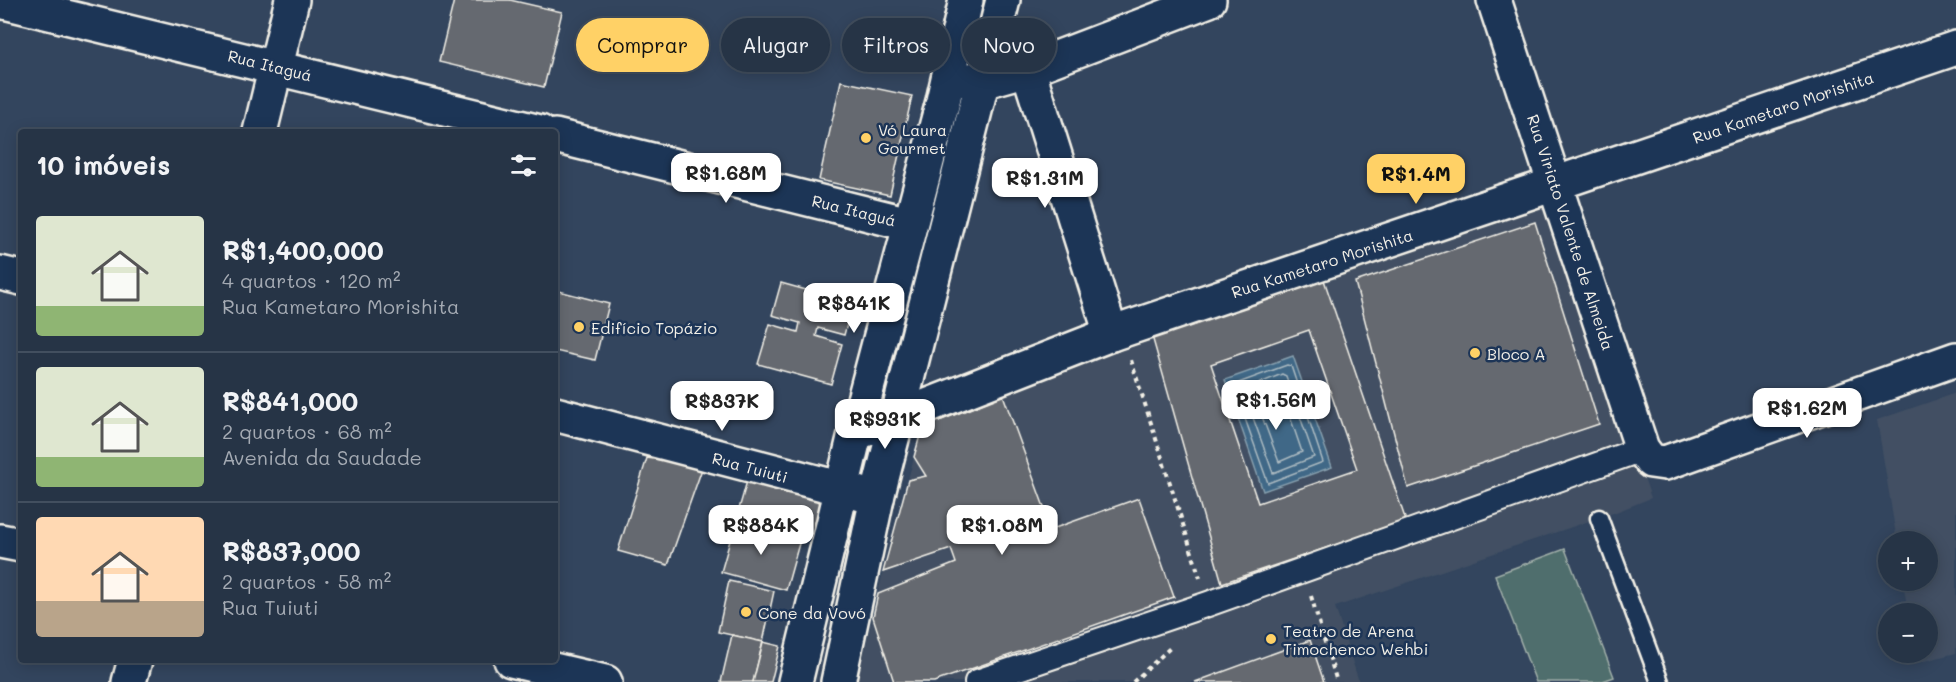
<!DOCTYPE html>
<html lang="pt">
<meta charset="utf-8">
<style>
body{margin:0;font-family:Mali,sans-serif;background:#323f51;color:#f1f3f6;height:100vh;display:flex;flex-direction:column;font-size:22px;white-space:nowrap}
*{box-sizing:border-box;margin:0}
p{font-size:20px;color:#a4aab3}
.icon{flex:none;width:33px;height:33px;fill:none;stroke:currentColor;stroke-width:2;stroke-linecap:round;stroke-linejoin:round}
.map{position:relative;flex:1;overflow:hidden}
.drawer{position:absolute;left:18px;top:129px;width:540px;height:534px;display:flex;flex-direction:column;background:#263446;border-radius:6px;box-shadow:0 3px 15px #0003,0 0 0 2px #424f5f}
.drawer>*{flex:none}
.top-card{position:absolute;left:576px;top:18px;width:570px;height:54px;display:flex;gap:12px}
.controls{position:absolute;left:1878px;top:531px;display:grid;gap:12px}
.controls a{display:grid;place-items:center;width:60px;height:60px;border-radius:50%;background:#263446;box-shadow:0 3px 15px #0003,0 0 0 2px #424f5f;font-size:30px}
.price{position:absolute;translate:-50% -51px;padding:0 14px;border-radius:12px;background:#fff;color:#222;font-size:20px;line-height:39px;filter:drop-shadow(0 2px 3px #0008)}
.price::after{content:'';position:absolute;left:50%;top:36px;width:18px;height:14px;margin-left:-9px;background:inherit;clip-path:polygon(0 0,100% 0,50% 100%)}
.price.selected{background:#ffd166;color:#111}
ul{padding:0;list-style:none}
li{display:flex;align-items:center;gap:18px;height:150px;padding:0 18px}
li+li{border-top:2px solid #424f5f}
li span{display:grid;place-items:center;flex:none;width:168px;height:120px;border-radius:6px;color:#555}
li>.icon{margin-inline-start:auto}
span .icon{width:72px;height:72px;fill:#fffc;stroke-width:1}
li b{font-size:26px}
h2{display:flex;justify-content:space-between;align-items:center;height:72px;padding:0 18px;font-size:26px}
.chip{padding:0 21px;border-radius:27px;background:#263446;box-shadow:0 3px 15px #0003,0 0 0 2px #424f5f;font-size:21px;line-height:54px}
.chip.selected{background:#ffd166;color:#111}
.map>svg:first-child{display:block}
</style>
<div class="map">
<svg width="1956" height="682" viewBox="0 0 1956 682">
<rect width="100%" height="100%" fill="#33455e"/>
<filter id="ink" filterUnits="userSpaceOnUse"><feTurbulence type="fractalNoise" baseFrequency=".0167" numOctaves="2"/><feDisplacementMap in="SourceGraphic" scale="12" xChannelSelector="R" yChannelSelector="G"/><feConvolveMatrix kernelMatrix="1 2 1 2 8 2 1 2 1" color-interpolation-filters="sRGB"/></filter>
<g filter="url(#ink)">
<!-- built -->
<g fill="#425063">
<path d="M1548 197 1651 498 1616 512 1335 607 1359 682H857L883 572 922 428 1152 336Z"/>
<path d="M1956 393V653L1916 663 1915 653 1928 652V614L1908 613 1903 581 1928 580V542L1897 541 1877 420Z"/>
</g>
<!-- green -->
<path fill="#506e6d" stroke="#a2b0aa" stroke-width="1.5" d="M1565 549 1614 677 1600 682H1536L1495 575Z"/>
<!-- water -->
<path fill="#3f6887" stroke="#879fae" stroke-width="1.5" d="M1293 356 1332 467 1263 491 1225 380Z"/>
<g fill="none" stroke-linecap="round" stroke-linejoin="round">
<!-- shore -->
<g stroke="#acbac1" stroke-width="1.5">
<path d="M1287 365 1291 366 1323 462 1268 483 1233 385Z"/>
<path d="M1282 374 1286 376 1314 457 1273 473 1243 390Z"/>
<path d="M1277 385 1280 387 1302 452 1279 462 1254 395Z"/>
</g>
</g>
<!-- building -->
<g fill="#656970" stroke="#f4f1e8" stroke-width="1.5" fill-rule="evenodd">
<path d="M454 0H510L562 12 544 87 439 62Z"/>
<path d="M841 81 912 96 890 195 819 180Z"/>
<path d="M1535 222 1599 424 1408 488 1355 282Z"/>
<path d="M1323 277 1406 521 1222 583 1152 336ZM1309 330 1357 469 1258 503 1211 364Z"/>
<path d="M781 283 853 303 844 335 818 328 816 336 842 344 831 384 758 364 770 324 798 332 800 323 772 315Z"/>
<path d="M555 290 609 304 595 360 555 351Z"/>
<path d="M1003 395 1052 529 1139 498 1174 597 934 682H894L873 617 878 594 956 563 951 549 883 572 908 480 926 476 914 457 922 428Z"/>
<path d="M647 458 703 466 668 565 618 551Z"/>
<path d="M757 480 824 495 813 534 802 531 800 540 735 523 747 481Z"/>
<path d="M735 523 800 540 786 590 721 572Z"/>
<path d="M729 581 774 591 763 642 718 632Z"/>
<path d="M732 635 763 642 753 682H721Z"/>
<path d="M1310 640 1324 682H1195Z"/>
<path d="M763 642 780 646 771 682H753Z"/>
</g>
<g fill="none" stroke-linecap="round" stroke-linejoin="round">
<defs>
<path id="service" d="M1599 518 1660 682"/>
<path id="pedestrian" d="M977 682 1208 604 1642 449"/>
<g id="minor">
<path d="M1494 0 1642 449 1651 461 1665 463 1956 359"/>
<path d="M0 1 540 132"/>
<path d="M1028 69 1111 334"/>
<path d="M956 79 985 81 1028 69 1209 0"/>
<path d="M260 132 292 0"/>
<path d="M555 136 909 224"/>
<path d="M0 273 21 278"/>
<path d="M555 414 877 498"/>
<path d="M855 434 1111 334 1956 48"/>
<path d="M0 541 21 545"/>
<path d="M511 660 605 682"/>
<path d="M129 682 135 660"/>
</g>
<g id="tertiary">
<path d="M795 682 855 434 943 101 966 0"/>
<path d="M838 682 877 498 1003 0"/>
</g>
</defs>
<!-- service casing -->
<use href="#service" stroke="#f4f1e8" stroke-width="21"/>
<!-- pedestrian casing -->
<use href="#pedestrian" stroke="#f4f1e8" stroke-width="28"/>
<!-- minor casing -->
<use href="#minor" stroke="#f4f1e8" stroke-width="38"/>
<!-- tertiary casing -->
<use href="#tertiary" stroke="#f4f1e8" stroke-width="38"/>
<!-- path -->
<g stroke="#f4f1e8" stroke-width="4" stroke-dasharray="4.5 4.5" stroke-linecap="butt">
<path d="M1131 360 1200 578"/>
<path d="M1311 596 1337 682"/>
<path d="M1133 682 1170 648"/>
</g>
<!-- service -->
<use href="#service" stroke="#1d3557" stroke-width="16"/>
<!-- pedestrian -->
<use href="#pedestrian" stroke="#1d3557" stroke-width="24"/>
<!-- minor -->
<use href="#minor" stroke="#1d3557" stroke-width="33"/>
<!-- tertiary -->
<use href="#tertiary" stroke="#1d3557" stroke-width="33"/>
</g>
</g>
<!-- markers -->
<g fill="#ffd166" stroke="#1d3557" stroke-width="2">
<circle cx="866" cy="138" r="6"/>
<circle cx="579" cy="327" r="6"/>
<circle cx="1475" cy="353" r="6"/>
<circle cx="746" cy="612" r="6"/>
<circle cx="1271" cy="639" r="6"/>
</g>
<g text-anchor="middle" dominant-baseline="central" stroke-width="5" stroke-linejoin="round" paint-order="stroke">
<!-- street labels -->
<g font-size="16" fill="#f4f1e8" stroke="#1d3557">
<text transform="translate(270 65) rotate(14)">Rua Itaguá</text>
<text transform="translate(1783 107) rotate(-19)">Rua Kametaro Morishita</text>
<text transform="translate(854 210) rotate(14)">Rua Itaguá</text>
<text transform="translate(1571 232) rotate(72)">Rua Viriato Valente de Almeida</text>
<text transform="translate(1322 263) rotate(-18)">Rua Kametaro Morishita</text>
<text transform="translate(750 467) rotate(15)">Rua Tuiuti</text>
</g>
<!-- poi labels -->
<g font-size="16" fill="#f4f1e8" stroke="#1d3557" text-anchor="start">
<text x="878" y="129">Vó Laura<tspan x="878" dy="18">Gourmet</tspan></text>
<text x="591" y="327">Edifício Topázio</text>
<text x="1487" y="353">Bloco A</text>
<text x="758" y="612">Cone da Vovó</text>
<text x="1283" y="630">Teatro de Arena<tspan x="1283" dy="18">Timochenco Wehbi</tspan></text>
</g>
</g>
</svg>
<div class="controls">
<a>+</a>
<a>−</a>
</div>
<b class="price" style="left:726px;top:204px">R$1.68M</b>
<b class="price selected" style="left:1416px;top:205px">R$1.4M</b>
<b class="price" style="left:1045px;top:209px">R$1.31M</b>
<b class="price" style="left:854px;top:334px">R$841K</b>
<b class="price" style="left:1276px;top:431px">R$1.56M</b>
<b class="price" style="left:722px;top:432px">R$837K</b>
<b class="price" style="left:1807px;top:439px">R$1.62M</b>
<b class="price" style="left:885px;top:450px">R$931K</b>
<b class="price" style="left:761px;top:556px">R$884K</b>
<b class="price" style="left:1002px;top:556px">R$1.08M</b>
<div class="top-card">
<a class="chip selected">Comprar</a>
<a class="chip">Alugar</a>
<a class="chip">Filtros</a>
<a class="chip">Novo</a>
</div>
<section class="drawer">
<h2>10 imóveis<svg class="icon" aria-label="filters" viewBox="0 0 24 24"><path d="M4 7h16M4 17h16"/><circle cx="9" cy="7" r="2"/><circle cx="15" cy="17" r="2"/></svg></h2>
<ul>
<li><span style="background:linear-gradient(#dfe7d0 75%,#8fb573 0)"><svg class="icon" aria-label="home" viewBox="0 0 24 24"><path d="M3 11l9-7 9 7M6 9v11h12V9"/></svg></span><div><b>R$1,400,000</b><p>4 quartos · 120 m²</p><p>Rua Kametaro Morishita</p></div></li>
<li><span style="background:linear-gradient(#dfe7d0 75%,#8fb573 0)"><svg class="icon" aria-label="home" viewBox="0 0 24 24"><path d="M3 11l9-7 9 7M6 9v11h12V9"/></svg></span><div><b>R$841,000</b><p>2 quartos · 68 m²</p><p>Avenida da Saudade</p></div></li>
<li><span style="background:linear-gradient(#ffd9b3 70%,#b9a48a 0)"><svg class="icon" aria-label="home" viewBox="0 0 24 24"><path d="M3 11l9-7 9 7M6 9v11h12V9"/></svg></span><div><b>R$837,000</b><p>2 quartos · 58 m²</p><p>Rua Tuiuti</p></div></li>
</ul>
</section>
</div>
